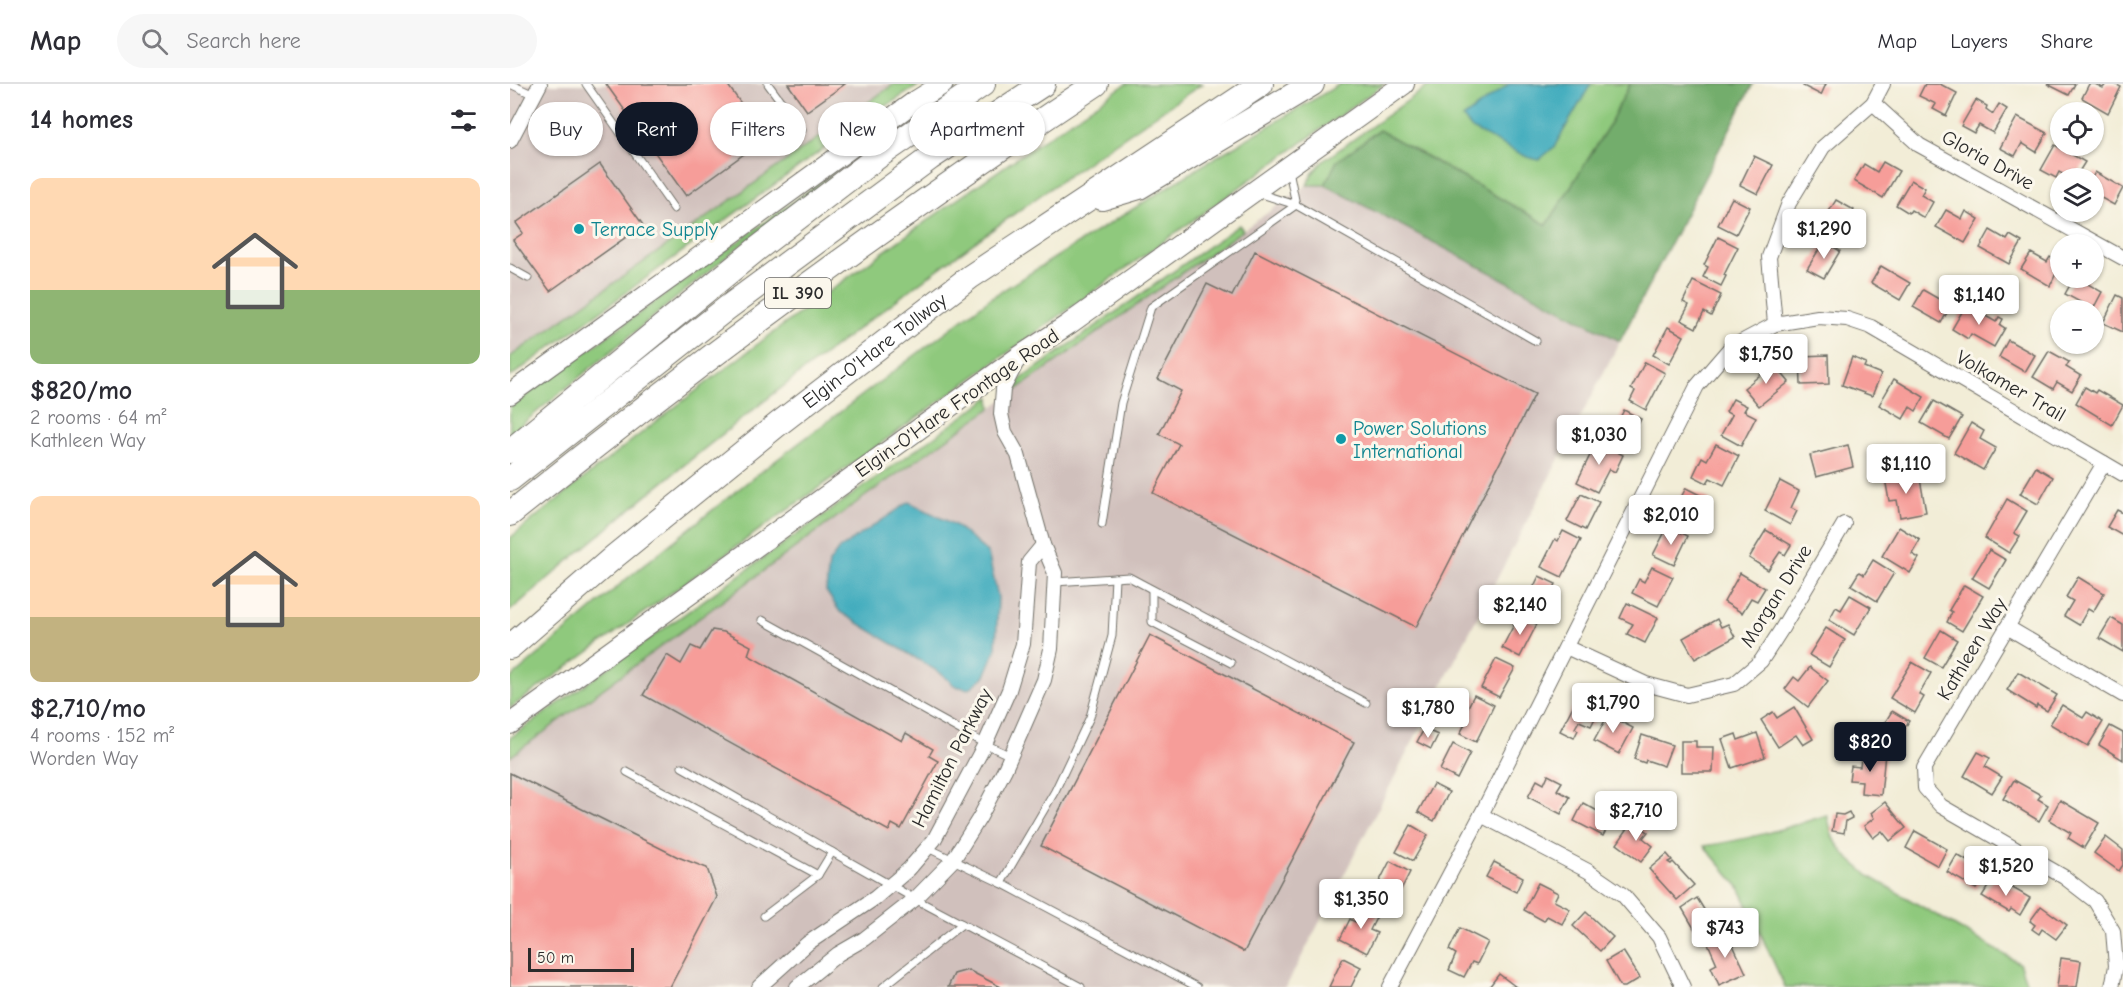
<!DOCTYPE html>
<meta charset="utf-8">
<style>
body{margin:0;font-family:"Comic Neue",sans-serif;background:#f7f7f7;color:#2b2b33;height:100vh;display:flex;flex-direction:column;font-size:22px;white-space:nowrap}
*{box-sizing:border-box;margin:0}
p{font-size:20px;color:#7c7c81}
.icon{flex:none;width:33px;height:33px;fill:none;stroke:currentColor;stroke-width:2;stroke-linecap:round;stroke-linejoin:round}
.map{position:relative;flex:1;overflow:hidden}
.sheet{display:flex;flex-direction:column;background:#fff;width:510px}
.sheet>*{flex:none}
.hud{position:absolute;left:18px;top:18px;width:570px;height:54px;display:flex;gap:12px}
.buttons{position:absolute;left:1540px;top:18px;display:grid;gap:12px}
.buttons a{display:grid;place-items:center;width:54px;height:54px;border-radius:50%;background:#fff;box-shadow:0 2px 4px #0004;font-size:30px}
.scale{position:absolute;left:18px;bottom:15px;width:106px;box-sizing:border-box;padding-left:6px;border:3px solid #2b2b2b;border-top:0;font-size:16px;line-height:21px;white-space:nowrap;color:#2b2b2b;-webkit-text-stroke:4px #fbf7ec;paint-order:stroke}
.price{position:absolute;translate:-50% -51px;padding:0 14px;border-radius:6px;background:#fff;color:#222;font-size:20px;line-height:39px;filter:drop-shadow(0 2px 3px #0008)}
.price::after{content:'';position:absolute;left:50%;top:36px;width:18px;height:14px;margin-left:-9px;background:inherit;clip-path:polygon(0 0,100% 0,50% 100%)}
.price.current{background:#111827;color:#fff}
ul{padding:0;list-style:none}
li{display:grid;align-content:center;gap:12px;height:318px;padding:0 30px}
li span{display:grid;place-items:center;height:186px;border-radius:12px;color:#555}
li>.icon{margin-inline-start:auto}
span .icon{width:108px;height:108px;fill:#fffc;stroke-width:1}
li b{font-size:26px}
h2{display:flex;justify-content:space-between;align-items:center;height:72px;padding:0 30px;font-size:26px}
.tag{padding:0 21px;border-radius:27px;background:#fff;box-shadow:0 2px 4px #0004;font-size:21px;line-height:54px}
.tag.current{background:#111827;color:#fff}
header{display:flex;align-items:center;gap:36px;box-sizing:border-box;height:84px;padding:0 30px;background:#fff;border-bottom:2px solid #e1e1e2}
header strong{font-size:28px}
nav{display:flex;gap:33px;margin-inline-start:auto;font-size:21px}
.search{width:420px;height:54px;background:#f7f7f7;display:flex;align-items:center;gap:15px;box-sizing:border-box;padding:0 21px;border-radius:33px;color:#7c7c81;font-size:22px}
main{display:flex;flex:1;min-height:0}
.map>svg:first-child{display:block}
</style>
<header>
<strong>Map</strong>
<div class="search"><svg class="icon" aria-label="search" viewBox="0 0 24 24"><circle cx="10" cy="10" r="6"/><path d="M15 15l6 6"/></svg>Search here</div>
<nav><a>Map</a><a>Layers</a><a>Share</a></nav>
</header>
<main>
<section class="sheet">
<h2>14 homes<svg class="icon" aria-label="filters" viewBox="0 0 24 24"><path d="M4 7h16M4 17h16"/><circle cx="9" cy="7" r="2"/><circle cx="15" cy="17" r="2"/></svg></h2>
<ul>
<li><span style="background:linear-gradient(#ffd9b3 60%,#8fb573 0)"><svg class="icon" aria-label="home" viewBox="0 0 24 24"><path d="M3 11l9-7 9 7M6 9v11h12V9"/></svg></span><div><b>$820/mo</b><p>2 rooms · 64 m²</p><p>Kathleen Way</p></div></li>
<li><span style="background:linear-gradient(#ffd9b3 65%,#c2b280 0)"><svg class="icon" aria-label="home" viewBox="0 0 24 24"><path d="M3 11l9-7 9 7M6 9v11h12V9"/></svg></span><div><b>$2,710/mo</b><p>4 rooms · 152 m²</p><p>Worden Way</p></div></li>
</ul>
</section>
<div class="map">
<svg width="1613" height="903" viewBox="0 0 1613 903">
<rect width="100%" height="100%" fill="#fbf7ec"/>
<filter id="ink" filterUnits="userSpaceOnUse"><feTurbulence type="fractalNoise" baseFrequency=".0167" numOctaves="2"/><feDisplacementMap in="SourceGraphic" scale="12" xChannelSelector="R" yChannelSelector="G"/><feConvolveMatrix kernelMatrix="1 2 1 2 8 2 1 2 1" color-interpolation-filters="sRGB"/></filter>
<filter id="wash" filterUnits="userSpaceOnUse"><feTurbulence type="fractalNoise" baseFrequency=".008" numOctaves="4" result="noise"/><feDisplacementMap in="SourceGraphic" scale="24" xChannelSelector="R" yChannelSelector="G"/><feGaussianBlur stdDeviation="1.35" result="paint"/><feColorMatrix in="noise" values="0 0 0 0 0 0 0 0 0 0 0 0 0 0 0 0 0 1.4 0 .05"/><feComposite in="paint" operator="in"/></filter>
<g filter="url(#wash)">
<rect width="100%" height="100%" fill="#f2edd7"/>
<!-- industrial -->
<g fill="#d0c0bc">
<path d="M0 0H384L0 273Z"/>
<path d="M797 101H815L1110 257 776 903H0V673L357 411Z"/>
</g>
<!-- green -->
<g fill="#8fc97d" stroke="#5d7a54" stroke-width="1.5">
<path d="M384 0H411L349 39 0 293V273Z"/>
<path d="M616 0H692C451 161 219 337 0 527V454C197 293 404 141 616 0Z"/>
<path d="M830 0H874L0 624V595L120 492 240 396 482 213 706 73Z"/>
<path d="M921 0H1120L1098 43 1037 141 902 64 827 77 815 101H797L802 90 813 77Z"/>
<path d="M386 43 221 169 0 350V323Z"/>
<path d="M729 141 733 146 502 309 511 295Z"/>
<path d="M480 313 481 324 357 411 0 673V654Z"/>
<path d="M1317 731 1323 754 1336 772 1359 792 1509 879 1518 903H1275L1229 803 1194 762C1237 756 1276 744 1317 731Z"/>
</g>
<!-- forest -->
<path fill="#73ad6c" stroke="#4f6c4c" stroke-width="1.5" d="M1120 0H1243L1110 257 815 101 827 77 869 46 1037 141 1098 43Z"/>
<!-- water -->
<g fill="#3facbd" stroke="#356c74" stroke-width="1.5">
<path d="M999 0H1081L1044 63 1029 76 1017 73 962 45 953 34Z"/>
<path d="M399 418 445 441 478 469 488 513 486 565 475 592 459 605 445 602 432 590 330 528 316 507 319 479 329 465Z"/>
</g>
<g id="blocks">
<!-- building -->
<g fill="#f69d99">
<path d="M96 0H217L256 54 176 112Z"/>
<path d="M278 0H335L297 27Z"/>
<path d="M1294 0H1316L1311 11 1293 2Z"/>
<path d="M1415 0H1430L1447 9 1436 32 1423 25 1426 20 1409 12Z"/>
<path d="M1537 0H1565L1559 11Z"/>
<path d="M1579 0H1585L1593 4 1596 0H1605L1611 3 1598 29 1572 14Z"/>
<path d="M1466 16 1477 22 1476 25 1483 30 1489 20 1497 25 1483 49 1469 41 1464 49 1451 42Z"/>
<path d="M1507 33 1537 49 1526 68 1512 59 1505 72 1490 64Z"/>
<path d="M1545 61 1575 78 1565 94H1560L1549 88 1546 94 1531 86Z"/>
<path d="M1244 72 1263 81 1248 110 1230 101Z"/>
<path d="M1373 78 1389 87 1373 114 1344 97 1354 80 1367 88Z"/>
<path d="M90 80 133 141 40 207 3 156 13 149 6 139Z"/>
<path d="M1585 88 1613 104 1604 121 1584 110V94H1582Z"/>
<path d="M1401 96 1415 104 1411 111 1423 118 1414 134 1401 126 1399 129 1386 121Z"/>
<path d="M1222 114 1240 123 1226 150 1208 141Z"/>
<path d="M1326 116 1344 126 1327 152 1310 142Z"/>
<path d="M1436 126 1452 135 1456 127 1469 135 1455 159 1426 143Z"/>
<path d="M1480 146 1497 156 1500 151 1512 158 1499 180 1470 164Z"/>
<path d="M1208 153 1228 163 1214 191 1216 192 1211 202 1193 193 1198 183 1194 181Z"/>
<path d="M1314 157 1330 167 1314 194 1297 185Z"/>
<path d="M745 167 1025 310 906 543 643 409 669 360 649 350 671 307 648 295 697 200 722 212Z"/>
<path d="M1521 169 1537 178 1540 173 1551 179 1540 202 1511 185Z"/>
<path d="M1371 182 1400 199 1390 216 1361 199Z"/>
<path d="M1564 194H1575L1578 196 1576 199 1592 208 1583 225 1555 210Z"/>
<path d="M1183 197 1211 211 1201 232 1194 228 1186 244 1171 236 1179 221 1173 218Z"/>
<path d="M1413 206 1441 222 1431 239 1403 223Z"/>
<path d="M1607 211 1613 214V248L1593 239Z"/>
<path d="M1456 221 1486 238 1489 233 1493 235 1490 241 1495 244 1484 263 1461 250 1458 255 1442 245Z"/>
<path d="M1158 243 1174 252 1159 280 1143 271Z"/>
<path d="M1498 256 1525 271 1515 288 1489 273Z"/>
<path d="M1539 267 1559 278 1556 283 1571 292 1562 307 1547 298 1543 305 1523 293Z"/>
<path d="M1318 271 1319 300 1291 301 1290 272Z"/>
<path d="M1342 273 1356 279 1354 283 1371 290 1362 312 1332 301Z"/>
<path d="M1135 278 1155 289 1136 326 1120 317 1125 307 1121 305Z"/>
<path d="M1264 280 1279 298 1249 322 1234 304Z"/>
<path d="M1384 295 1414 313 1406 327 1400 323 1393 335 1369 321Z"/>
<path d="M1575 303 1585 309 1587 306 1613 321 1602 341 1566 319Z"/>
<path d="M1223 315 1237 322 1234 327 1246 333 1231 362 1211 351 1222 331 1216 328Z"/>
<path d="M1424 317 1452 333 1439 355 1411 339Z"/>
<path d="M1114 326 1131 335 1117 362 1100 353Z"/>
<path d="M1461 339 1474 347 1470 355 1486 364 1473 386 1444 369Z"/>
<path d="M1087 357 1113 371 1105 388 1099 385 1087 408 1067 398Z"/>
<path d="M1206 360 1229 372 1214 401 1200 394 1197 399 1183 392 1192 373 1197 376Z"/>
<path d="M1338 361 1343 383 1306 393 1300 371Z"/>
<path d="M1526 383 1543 393 1528 420 1510 410Z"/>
<path d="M1392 391 1393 398 1410 395 1416 428 1390 433 1387 416 1379 417 1375 394Z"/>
<path d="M1270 397 1289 407 1281 424 1287 427 1280 441 1255 427Z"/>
<path d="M1176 404 1200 416 1184 443 1161 432Z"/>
<path d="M1071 410 1089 418 1075 446 1057 437Z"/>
<path d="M1497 415 1517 427 1504 449 1510 452 1499 469 1475 454Z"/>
<path d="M1607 426 1613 429V452L1597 443Z"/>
<path d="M1158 442 1178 452 1164 481 1143 471Z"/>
<path d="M1389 443 1410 456 1402 470 1409 474 1400 489 1372 472Z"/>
<path d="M1256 446 1281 461 1275 471 1270 468 1258 486 1239 474Z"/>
<path d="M1053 447 1071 456 1052 493 1031 483 1045 455 1048 457Z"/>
<path d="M1479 466 1496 476 1479 504 1462 494Z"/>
<path d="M1363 476 1384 489 1367 517 1341 501 1349 488 1354 491Z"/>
<path d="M1142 483 1163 493 1148 522 1122 509 1129 495 1134 498Z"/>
<path d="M1230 489 1255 504 1247 517 1241 514 1232 529 1214 518Z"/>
<path d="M1029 492 1046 500 1031 529 1015 521Z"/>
<path d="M1568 493 1594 509 1583 528 1578 525 1569 541 1554 532 1563 517 1556 513Z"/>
<path d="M1454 501 1473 512 1452 547 1437 538 1442 528 1439 526Z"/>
<path d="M1340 511 1361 523 1344 551 1319 536 1326 523 1331 526Z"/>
<path d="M1117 519 1148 534 1135 559 1117 550 1123 540 1110 534Z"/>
<path d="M1009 531 1027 540 1010 573 992 564Z"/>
<path d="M1601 534 1613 541V568L1589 554Z"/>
<path d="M1207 535 1211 543 1218 540 1225 553 1185 575 1173 554Z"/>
<path d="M1316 544 1335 556 1319 583 1299 571Z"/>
<path d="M202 546 214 548 241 562 238 571 392 657 396 649 423 665 419 672 428 677 391 745 382 740 379 747 133 611 157 571 171 580 181 562 190 566Z"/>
<path d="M1431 546 1447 556 1431 583 1415 574Z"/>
<path d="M640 551 844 658 734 868 531 762Z"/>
<path d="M986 575 1005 584 989 613 971 604Z"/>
<path d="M1402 578 1421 589 1409 610 1414 613 1405 629 1380 614Z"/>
<path d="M1300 583 1318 597 1298 623 1275 605 1284 593 1289 597Z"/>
<path d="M1508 588 1547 611 1537 627 1527 621 1526 624 1497 606Z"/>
<path d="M1072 605 1085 612 1084 614 1093 619 1081 642 1069 637 1065 644 1068 646 1064 654 1050 647Z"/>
<path d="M964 611 984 621 966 658 950 650 955 640 951 637Z"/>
<path d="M1552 621 1573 634 1577 628 1593 638 1578 662 1540 640Z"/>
<path d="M1284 623 1303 655 1293 661 1286 651 1268 663 1251 636 1263 628 1267 634Z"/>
<path d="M1382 627 1399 637 1383 664 1366 653Z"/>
<path d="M1098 631 1123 644 1109 670 1084 657Z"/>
<path d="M1600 642 1613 649V676L1589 661Z"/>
<path d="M914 645 928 651 921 665 907 658Z"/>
<path d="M1247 649 1255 673 1222 684 1212 655 1226 650 1228 656Z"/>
<path d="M1132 651 1162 661 1154 682 1136 676 1135 679 1124 675Z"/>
<path d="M1171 657H1186V663H1204L1203 688H1171Z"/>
<path d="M943 660 960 669 947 695 930 686Z"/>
<path d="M1352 667 1375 669 1371 711 1351 709 1352 697 1339 696 1341 682 1350 683Z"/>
<path d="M1468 668 1480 674 1475 683 1492 693 1482 709 1454 692Z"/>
<path d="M0 689 168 773 197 784 207 813 160 903H0Z"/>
<path d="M1038 691 1052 698 1047 706 1060 713 1051 730 1018 713 1027 696 1034 700Z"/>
<path d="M1504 696 1531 711 1528 715 1538 721 1529 737 1493 715Z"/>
<path d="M923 700 939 708 924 737 908 728Z"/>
<path d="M1550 716 1589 739 1574 764 1558 754 1561 749 1539 736Z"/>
<path d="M1375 718 1396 744 1380 757 1372 747 1363 754 1354 742 1364 734 1361 729Z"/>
<path d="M1073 719 1102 735 1093 752 1064 737Z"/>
<path d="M1339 728 1342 734 1336 737 1334 749 1322 747 1325 730 1333 731Z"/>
<path d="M1123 737 1138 748 1133 754 1143 762 1131 778 1107 760Z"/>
<path d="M901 741 918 751 903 777 886 768Z"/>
<path d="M1405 747 1437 765 1428 782 1396 764Z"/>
<path d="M1596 753 1613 766V781L1609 787 1584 769Z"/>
<path d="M1157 770 1162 776 1158 778 1161 780 1163 778 1184 801 1167 816 1139 785Z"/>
<path d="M1447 771 1476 788 1466 805 1437 788Z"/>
<path d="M880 777 900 788 881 825 861 814Z"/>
<path d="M984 778 1013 793 1006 808 976 793Z"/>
<path d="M1484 793 1520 814 1510 831 1501 825 1499 828 1472 812Z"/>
<path d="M1028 799 1048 809 1044 817 1060 825 1052 840 1037 832 1034 837 1014 826Z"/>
<path d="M1187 814 1204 842 1188 851 1172 824Z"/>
<path d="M853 822 868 830 860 846 867 849 857 869 830 855 840 835 845 838Z"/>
<path d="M1531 822 1557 841 1546 855 1532 845 1529 850 1522 845 1525 841 1520 837Z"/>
<path d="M1076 828 1103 853 1090 867 1063 842Z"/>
<path d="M950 844 978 858 967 880 962 878 954 893 939 886 946 870 939 866Z"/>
<path d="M1217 848 1236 889 1209 901 1201 883 1207 880 1197 857Z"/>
<path d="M1113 867 1130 894 1115 903H1111L1096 877Z"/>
<path d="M833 874 851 883 841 903H819Z"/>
<path d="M1551 874 1571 877 1567 903H1547Z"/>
<path d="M458 886 491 903H438L444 890Z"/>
<path d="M989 890 1006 903H979Z"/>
</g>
</g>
</g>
<g filter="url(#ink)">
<use href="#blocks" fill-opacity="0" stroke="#716f67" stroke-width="1.5"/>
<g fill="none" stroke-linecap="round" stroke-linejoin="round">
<defs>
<g id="lane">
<path d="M0 0 24 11"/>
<path d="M76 0 164 125"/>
<path d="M258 0 292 46"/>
<path d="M779 86 786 121"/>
<path d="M748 109 786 121 1026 257"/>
<path d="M0 184 18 194"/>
<path d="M592 440 611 319 641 223 786 121"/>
<path d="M605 494 602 552 580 633 545 707 491 799 687 903"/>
<path d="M545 498 619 493 856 619"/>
<path d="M642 506V538L721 579"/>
<path d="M252 536 475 660 501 672"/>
<path d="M172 683 405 815 571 903"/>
<path d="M117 688 308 791"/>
<path d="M418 764 491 799"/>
<path d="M254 832 308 791 322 768"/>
<path d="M373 903 452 840"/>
</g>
<g id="street">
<path d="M1363 19 1409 61 1613 174"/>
<path d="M0 57 30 0"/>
<path d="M1265 240 1259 173 1279 119 1313 63 1363 19 1373 0"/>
<path d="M1594 379 1414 684 1415 704 1431 722 1554 793 1585 817 1603 847 1606 882 1602 903"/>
<path d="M1497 543 1613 611"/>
<path d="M1056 563 1136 600 1177 611 1224 600 1251 577 1271 546 1334 440"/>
<path d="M971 731 1078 787 1113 811 1149 853 1173 903"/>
<path d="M249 903 298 859 365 814 399 785 424 756 475 660 499 606 513 560 519 478 533 461"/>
<path d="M287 903 328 870 354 855 405 815 443 776 470 733 495 685 534 596 541 565 545 489 533 461 508 371 495 348 491 330 493 305 508 276"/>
<path d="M880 903 971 731 1187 302 1220 264 1265 240 1308 233 1337 235 1361 243 1613 390"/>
</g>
<g id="secondary">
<path d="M0 310 404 18 433 0"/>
<path d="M0 640 510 272 559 240 894 0"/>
</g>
<g id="highway">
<path d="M592 114 629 103 802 0"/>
<path d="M0 367 247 165 370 71 473 0"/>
<path d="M0 395 217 224 420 74 533 0"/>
<path d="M0 430C188 278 384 134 586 0"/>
<path id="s1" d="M0 563 105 472 267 341 460 193 751 0"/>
</g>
</defs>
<!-- lane casing -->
<use href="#lane" stroke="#716f67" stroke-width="9"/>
<!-- street casing -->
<use href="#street" stroke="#716f67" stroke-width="16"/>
<!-- secondary casing -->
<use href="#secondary" stroke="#716f67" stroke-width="22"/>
<!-- highway casing -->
<use href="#highway" stroke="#716f67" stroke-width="26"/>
<!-- lane -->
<use href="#lane" stroke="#fff" stroke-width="7"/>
<!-- street -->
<use href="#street" stroke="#fff" stroke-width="14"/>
<!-- secondary -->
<use href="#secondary" stroke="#fff" stroke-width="20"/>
<!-- highway -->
<use href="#highway" stroke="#fff" stroke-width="24"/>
</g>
</g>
<!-- markers -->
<g fill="#0f9aa8" stroke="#fbf7ec" stroke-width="2">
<circle cx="69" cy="145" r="6"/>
<circle cx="831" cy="355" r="6"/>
</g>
<g text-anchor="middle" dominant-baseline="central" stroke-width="6" stroke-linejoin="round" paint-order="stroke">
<!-- shield labels -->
<rect fill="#fbf7ec" stroke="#696865" stroke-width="1.5" x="255" y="194" width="66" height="30" rx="4.5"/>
<g font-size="18" font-weight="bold" fill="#2b2b2b">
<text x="288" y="209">IL 390</text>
</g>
<!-- street labels -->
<g font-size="20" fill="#2b2b2b" stroke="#fbf7ec">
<text transform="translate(1478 76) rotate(29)">Gloria Drive</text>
<text stroke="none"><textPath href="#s1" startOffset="470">Elgin-O'Hare Tollway</textPath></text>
<text transform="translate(1501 302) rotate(30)">Volkamer Trail</text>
<text transform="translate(447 319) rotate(-35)">Elgin-O'Hare Frontage Road</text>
<text transform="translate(1266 512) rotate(-58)">Morgan Drive</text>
<text transform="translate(1462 565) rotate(-59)">Kathleen Way</text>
<text transform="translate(442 674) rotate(-63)">Hamilton Parkway</text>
</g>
<!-- culture labels -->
<g font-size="20" fill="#0d838f" stroke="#fbf7ec" text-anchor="start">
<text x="81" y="145">Terrace Supply</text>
<text x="843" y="344">Power Solutions<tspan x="843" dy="23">International</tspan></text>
</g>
</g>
</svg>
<div class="buttons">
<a><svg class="icon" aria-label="locate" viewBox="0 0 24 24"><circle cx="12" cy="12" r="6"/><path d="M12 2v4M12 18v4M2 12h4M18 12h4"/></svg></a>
<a><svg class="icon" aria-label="layers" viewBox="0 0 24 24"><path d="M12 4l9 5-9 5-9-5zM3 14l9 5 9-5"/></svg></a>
<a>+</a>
<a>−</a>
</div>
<div class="scale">50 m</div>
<b class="price" style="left:1314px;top:176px">$1,290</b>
<b class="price" style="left:1469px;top:242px">$1,140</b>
<b class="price" style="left:1256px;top:301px">$1,750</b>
<b class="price" style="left:1089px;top:382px">$1,030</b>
<b class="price" style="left:1396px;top:411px">$1,110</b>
<b class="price" style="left:1161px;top:462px">$2,010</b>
<b class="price" style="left:1010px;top:552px">$2,140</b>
<b class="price" style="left:1103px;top:650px">$1,790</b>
<b class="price" style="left:918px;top:655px">$1,780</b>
<b class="price current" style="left:1360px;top:689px">$820</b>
<b class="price" style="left:1126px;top:758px">$2,710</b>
<b class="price" style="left:1496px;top:813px">$1,520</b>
<b class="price" style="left:851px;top:846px">$1,350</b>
<b class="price" style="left:1215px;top:875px">$743</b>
<div class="hud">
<a class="tag">Buy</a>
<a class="tag current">Rent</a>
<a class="tag">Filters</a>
<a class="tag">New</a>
<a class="tag">Apartment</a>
</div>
</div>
</main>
